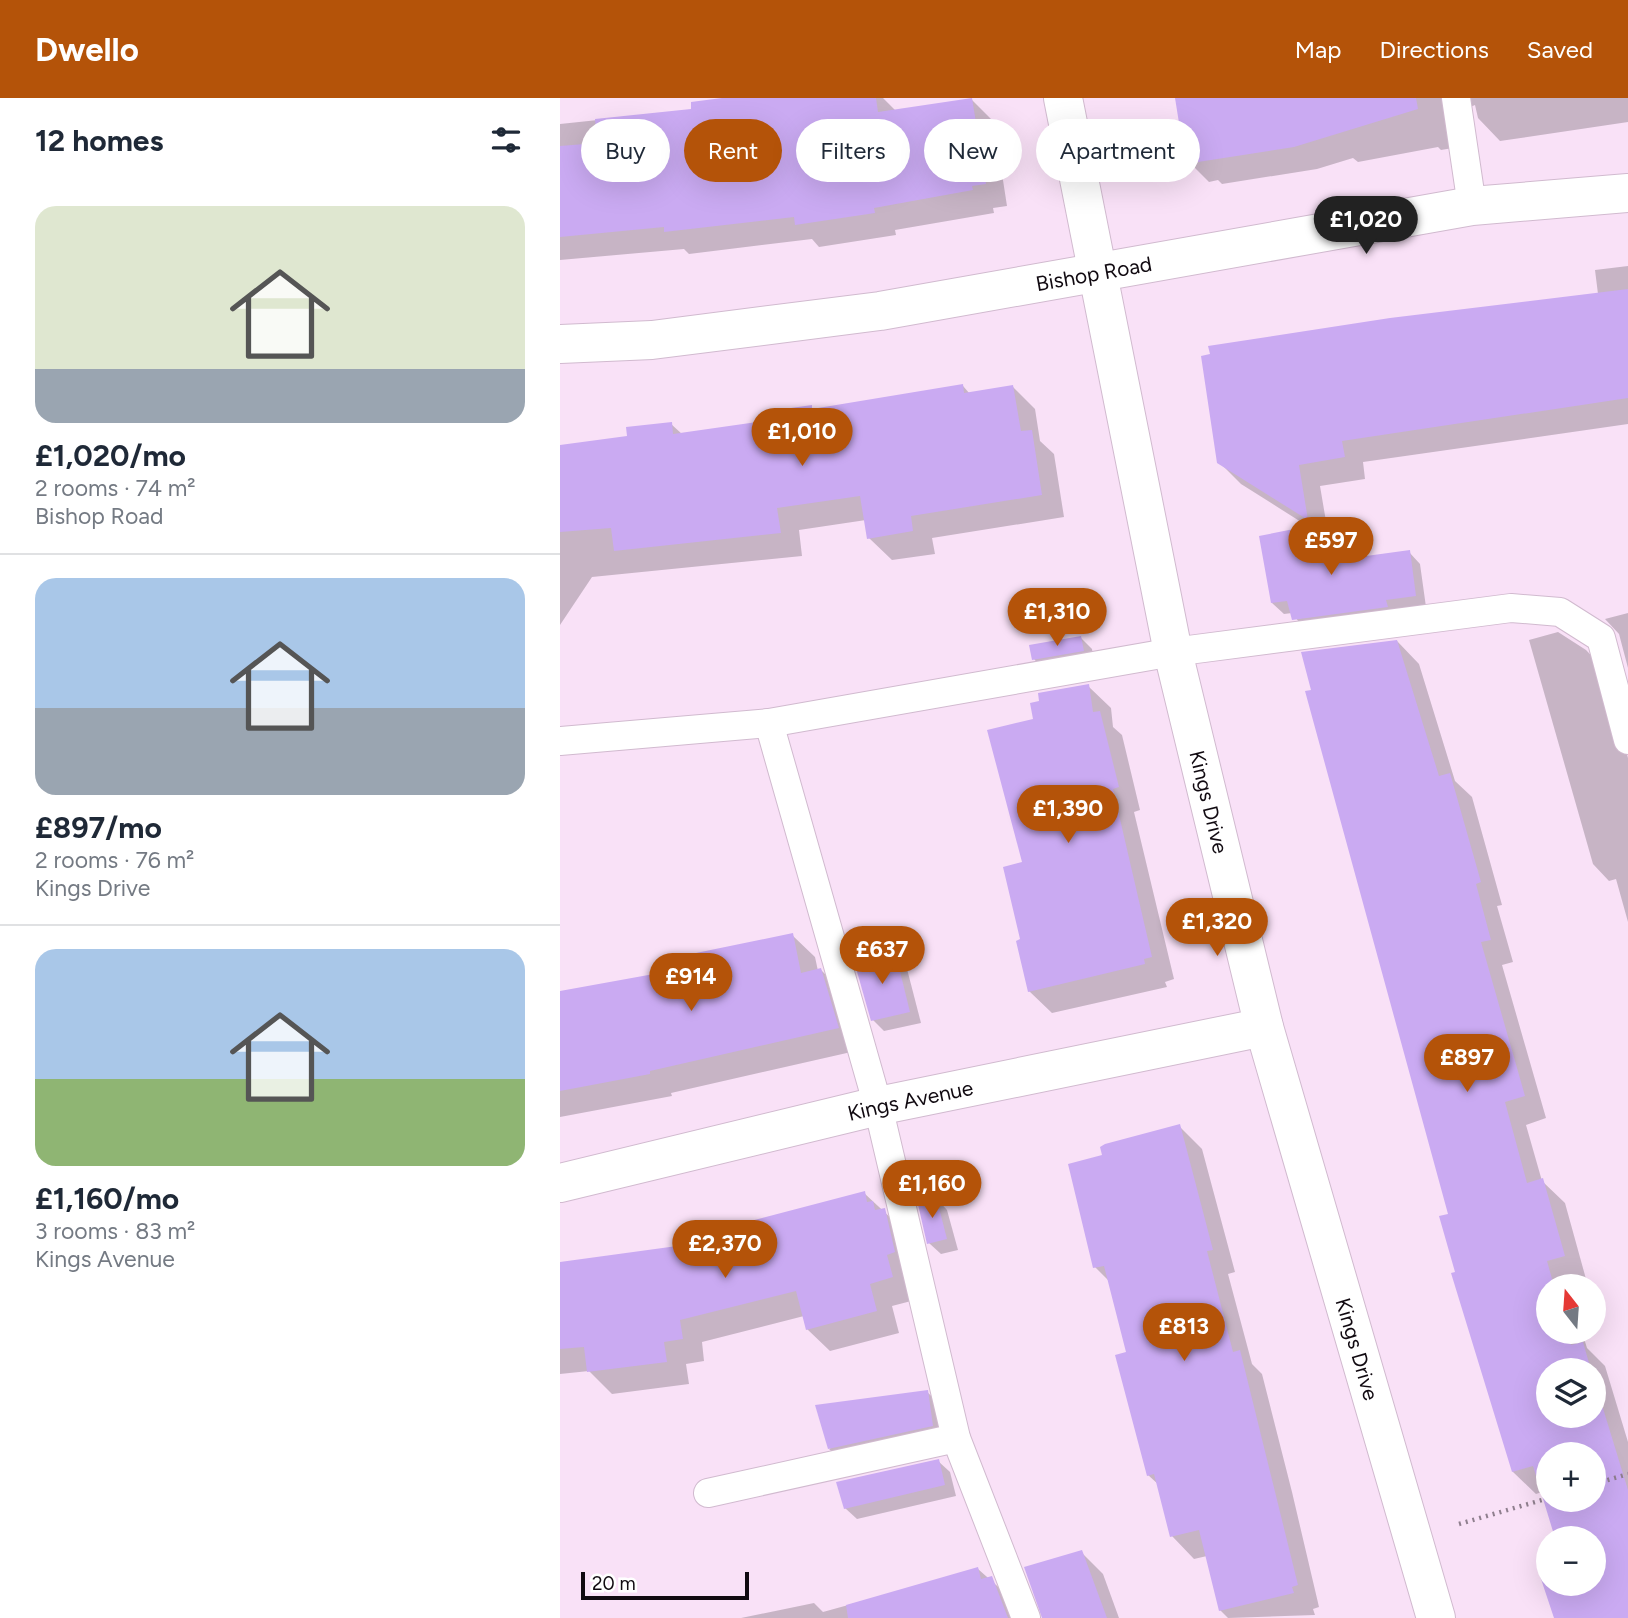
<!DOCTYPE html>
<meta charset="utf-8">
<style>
body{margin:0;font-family:Figtree,sans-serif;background:#f6f6f7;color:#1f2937;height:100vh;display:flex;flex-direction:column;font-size:26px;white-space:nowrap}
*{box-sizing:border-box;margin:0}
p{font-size:23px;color:#747a83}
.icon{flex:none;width:38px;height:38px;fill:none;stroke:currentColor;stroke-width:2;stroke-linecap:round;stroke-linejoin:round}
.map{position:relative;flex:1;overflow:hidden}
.drawer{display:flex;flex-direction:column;background:#fff;width:560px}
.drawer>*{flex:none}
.top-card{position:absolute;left:21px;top:21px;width:665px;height:63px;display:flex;gap:14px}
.needle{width:46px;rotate:343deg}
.buttons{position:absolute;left:976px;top:1176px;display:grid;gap:14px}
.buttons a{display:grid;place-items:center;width:70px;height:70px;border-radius:50%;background:#fff;box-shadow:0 7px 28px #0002;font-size:35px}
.scale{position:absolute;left:21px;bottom:18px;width:168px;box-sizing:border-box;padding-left:7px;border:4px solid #110a11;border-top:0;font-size:19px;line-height:24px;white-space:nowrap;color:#110a11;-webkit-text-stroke:5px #fff;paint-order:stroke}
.price{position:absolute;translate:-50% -60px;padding:0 16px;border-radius:24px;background:#b45309;color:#fff;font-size:23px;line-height:46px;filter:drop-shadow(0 2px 4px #0008)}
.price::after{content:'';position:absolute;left:50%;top:42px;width:21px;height:16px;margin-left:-10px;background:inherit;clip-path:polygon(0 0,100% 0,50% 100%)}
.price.current{background:#222;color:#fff}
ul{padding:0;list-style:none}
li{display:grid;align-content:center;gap:14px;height:371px;padding:0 35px}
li+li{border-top:2px solid #e0e1e3}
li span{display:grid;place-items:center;height:217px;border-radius:21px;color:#555}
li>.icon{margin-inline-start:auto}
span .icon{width:126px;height:126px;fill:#fffc;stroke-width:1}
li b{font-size:30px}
h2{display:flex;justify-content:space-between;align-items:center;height:84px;padding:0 35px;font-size:30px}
.chip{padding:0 24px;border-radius:32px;background:#fff;box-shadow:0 7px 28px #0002;font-size:24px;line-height:63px}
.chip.current{background:#b45309;color:#fff}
header{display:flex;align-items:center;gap:42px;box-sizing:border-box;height:98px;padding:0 35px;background:#b45309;color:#fff}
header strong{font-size:33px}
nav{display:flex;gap:38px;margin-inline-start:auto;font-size:24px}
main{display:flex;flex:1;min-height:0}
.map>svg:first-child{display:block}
</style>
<header>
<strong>Dwello</strong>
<nav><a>Map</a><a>Directions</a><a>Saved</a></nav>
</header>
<main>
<section class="drawer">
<h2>12 homes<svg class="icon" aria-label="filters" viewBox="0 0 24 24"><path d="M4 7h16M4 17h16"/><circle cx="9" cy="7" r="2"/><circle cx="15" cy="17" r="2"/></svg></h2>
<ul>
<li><span style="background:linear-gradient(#dfe7d0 75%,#9aa5b1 0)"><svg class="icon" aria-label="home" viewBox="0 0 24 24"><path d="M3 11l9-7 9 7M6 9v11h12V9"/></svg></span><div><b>£1,020/mo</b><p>2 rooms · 74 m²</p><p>Bishop Road</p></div></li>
<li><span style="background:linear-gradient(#a9c7e8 60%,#9aa5b1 0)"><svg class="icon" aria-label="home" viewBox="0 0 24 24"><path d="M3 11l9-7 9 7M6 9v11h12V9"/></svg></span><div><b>£897/mo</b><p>2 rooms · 76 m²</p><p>Kings Drive</p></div></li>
<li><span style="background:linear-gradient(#a9c7e8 60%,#8fb573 0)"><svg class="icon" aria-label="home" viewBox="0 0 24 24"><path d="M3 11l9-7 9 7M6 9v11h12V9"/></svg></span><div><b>£1,160/mo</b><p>3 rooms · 83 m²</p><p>Kings Avenue</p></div></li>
</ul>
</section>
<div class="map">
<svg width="1068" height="1520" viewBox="0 0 1068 1520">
<rect width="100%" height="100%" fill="#f9e1f7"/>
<!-- shadow -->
<g fill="#0003" fill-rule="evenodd">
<path d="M176 0H323L336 13 411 1 434 24 447 108 433 110 434 115 335 132 336 137 259 149 252 141 129 156 124 151 0 162V26L133 12Z"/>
<path d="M617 0H1068V24L940 43 918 20 915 7 908 10 905 48 881 52 878 49 798 64 793 60 757 71 662 86 658 82 649 84 626 61Z"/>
<path d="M1068 168V326L803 364 805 381 760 388 769 441 751 432 760 441 764 466 849 454 860 466 866 509 745 532 732 515 724 516 712 505 701 440 749 429 681 386 659 364 1038 196 1035 172Z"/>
<path d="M403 288 410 296 453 289 475 311 480 343 494 356 504 419 372 440 375 456 332 462 309 440 306 422 239 432 242 458 32 479 0 527V348L69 340 111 326 122 336 213 323 251 309 254 312Z"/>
<path d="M1068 515V570L1059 536 1045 521Z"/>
<path d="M998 534 1026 552 1042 569 1068 660V824L1056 781 1049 783 1033 766 969 542Z"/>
<path d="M521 540 532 551 534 564 485 573 474 561Z"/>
<path d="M837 543 859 566 895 683 912 699 942 807 937 808 953 864 942 867 986 1020 966 1027 982 1083 1005 1105 1026 1181 1008 1185 1009 1188H989V1234H1022L1027 1250 1045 1268 1068 1344V1520H1008L996 1497 992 1486H1034V1440H996L982 1394 976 1396 953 1374 897 1175ZM989 1272H1034V1318H989ZM989 1356H1034V1402H989Z"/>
<path d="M528 588 551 610 553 629 562 637 580 712 574 714 614 881 605 884 607 889 492 915 469 893 462 843 464 765 475 622Z"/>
<path d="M232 837 255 859 258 873 261 872 284 895 300 952 111 995 112 998 0 1019V896L140 869Z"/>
<path d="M334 855 346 867 361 925 324 933 313 922Z"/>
<path d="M619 1028 642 1051 675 1174 668 1176 692 1266 702 1276 732 1394 759 1509 753 1511 755 1517 668 1520 660 1512 647 1458 634 1461 612 1438 599 1387 588 1377 568 1255 550 1184 535 1169 544 1058Z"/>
<path d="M304 1095 347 1135 355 1202 332 1208 339 1235 270 1253 247 1231 244 1218 142 1244 144 1263 126 1266 129 1286 52 1296 29 1273 0 1276V1166L141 1146Z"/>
<path d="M376 1100 387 1112 398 1152 381 1156 369 1145Z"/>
<path d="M367 1294 379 1305 384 1339 281 1362 269 1351Z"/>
<path d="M378 1363 390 1374 396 1398 297 1421 285 1410Z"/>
<path d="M521 1454 543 1476 559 1520H483Z"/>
<path d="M418 1471 453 1502 461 1520H181L254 1505 263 1514Z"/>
</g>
<!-- building -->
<g fill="#caaaf2" fill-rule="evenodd">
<path d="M162 0H316L318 14 412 0 426 86 412 88 413 92 314 110 315 115 235 127 234 119 104 134V129L0 139V48L37 45 35 21 131 11V4Z"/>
<path d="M615 0H856L858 11 734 49 638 64 637 60 625 62Z"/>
<path d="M1068 191V300L782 343 785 359 739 367 748 422 657 365 641 258 650 256 648 248 830 220Z"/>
<path d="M403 286 404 295 453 287 461 333 472 332 482 397 351 418 353 433 307 441 300 398 217 410 221 435 54 453 51 430 0 434V347L67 338 66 329 112 324 113 336 211 322 210 313 252 307V311Z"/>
<path d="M749 428 755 465 850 452 856 498 826 502 828 509 732 522 727 503 711 505 699 438Z"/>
<path d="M521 538 524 553 472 562 469 547Z"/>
<path d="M837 542 879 678 890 675 921 784 916 786 931 842 921 844 965 998 945 1004 967 1085 983 1080 1005 1158 987 1163 994 1188H989V1234H1007L1011 1247 1023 1244 1031 1272H989V1318H1034V1281L1068 1392V1520H994L978 1472 985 1470 980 1457 989 1455V1486H1034V1440H995L973 1368 952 1374 891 1175 895 1174 879 1118 888 1116 745 593 751 592 741 554ZM989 1356H1034V1402H989Z"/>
<path d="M529 586 533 614 540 613 559 689 553 691 592 859 584 861 585 866 468 894 456 843 460 841 443 769 462 764 427 632 473 621 470 605 479 603 478 595Z"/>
<path d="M233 835 241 875 261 870 279 930 90 973V976L0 993V893L138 868 136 855Z"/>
<path d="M335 853 350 914 311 923 294 863Z"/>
<path d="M620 1026 653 1152 647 1153 673 1254 680 1252 738 1487 732 1489 734 1495 659 1513 639 1432 610 1439 594 1376 587 1378 555 1257 566 1254 544 1168 533 1170 508 1066 542 1057 540 1049 545 1046Z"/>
<path d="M305 1093 307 1104 313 1103 315 1112 325 1110 335 1154 327 1157 333 1179 310 1186 317 1213 246 1232 236 1193 120 1222 123 1241 104 1244 107 1264 27 1274 24 1249 0 1251V1164L139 1145 137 1137Z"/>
<path d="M376 1098 387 1141 367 1146 357 1102Z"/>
<path d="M368 1292 373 1328 268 1351 255 1307Z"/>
<path d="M379 1361 385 1387 284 1411 276 1384Z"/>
<path d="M522 1452 547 1520H482L464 1469Z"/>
<path d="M418 1469 421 1481 432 1478 448 1520H288L286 1507Z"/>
</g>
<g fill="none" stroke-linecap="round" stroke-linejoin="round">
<defs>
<g id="service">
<path d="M896 0 912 108"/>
<path d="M209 625 318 1008 396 1340 466 1520"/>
<path d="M0 643 209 625 613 554 951 510 1000 514 1041 540 1068 642"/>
<path d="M148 1395 396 1340"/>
</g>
<g id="minor">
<path id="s1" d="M503 0 613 554 704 929 876 1520"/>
<path id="s2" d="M0 1085 318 1008 704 929"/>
</g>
<g id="tertiary">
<path id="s3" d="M0 246 92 242 320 213 912 108 1068 95"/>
</g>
</defs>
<!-- service casing -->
<use href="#service" stroke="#d1bacf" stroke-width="30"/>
<!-- minor casing -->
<use href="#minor" stroke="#d1bacf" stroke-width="40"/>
<!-- tertiary casing -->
<use href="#tertiary" stroke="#d1bacf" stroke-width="40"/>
<!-- path -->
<g stroke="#8f7f8e" stroke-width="4.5" stroke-dasharray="2 5" stroke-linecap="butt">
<path d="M1034 1386 1068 1376"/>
<path d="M899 1426 989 1400"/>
</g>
<!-- service -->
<use href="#service" stroke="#fff" stroke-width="28"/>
<!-- minor -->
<use href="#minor" stroke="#fff" stroke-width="38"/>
<!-- tertiary -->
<use href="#tertiary" stroke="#fff" stroke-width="38"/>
</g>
<g text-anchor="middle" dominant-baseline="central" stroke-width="5" stroke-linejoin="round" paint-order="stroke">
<!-- street labels -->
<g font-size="21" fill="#110a11" stroke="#fff">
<text stroke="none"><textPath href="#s3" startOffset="539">Bishop Road</textPath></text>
<text stroke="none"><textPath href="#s1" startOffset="719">Kings Drive</textPath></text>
<text stroke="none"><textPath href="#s2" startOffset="360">Kings Avenue</textPath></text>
<text stroke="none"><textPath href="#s1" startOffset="1286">Kings Drive</textPath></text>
</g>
</g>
</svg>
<div class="buttons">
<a><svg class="needle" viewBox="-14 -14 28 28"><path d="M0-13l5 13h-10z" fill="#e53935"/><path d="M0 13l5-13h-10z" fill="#747a83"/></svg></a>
<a><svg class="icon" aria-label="layers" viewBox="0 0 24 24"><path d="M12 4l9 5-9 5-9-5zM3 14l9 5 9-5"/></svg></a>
<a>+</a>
<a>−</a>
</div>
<div class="scale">20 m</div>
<b class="price current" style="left:806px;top:158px">£1,020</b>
<b class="price" style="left:242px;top:370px">£1,010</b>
<b class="price" style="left:771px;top:479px">£597</b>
<b class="price" style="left:497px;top:550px">£1,310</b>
<b class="price" style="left:508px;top:747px">£1,390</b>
<b class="price" style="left:657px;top:860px">£1,320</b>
<b class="price" style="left:322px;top:888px">£637</b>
<b class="price" style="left:131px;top:915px">£914</b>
<b class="price" style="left:907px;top:996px">£897</b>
<b class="price" style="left:372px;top:1122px">£1,160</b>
<b class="price" style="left:165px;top:1182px">£2,370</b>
<b class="price" style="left:624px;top:1265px">£813</b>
<div class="top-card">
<a class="chip">Buy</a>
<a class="chip current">Rent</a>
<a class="chip">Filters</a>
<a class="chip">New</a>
<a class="chip">Apartment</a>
</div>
</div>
</main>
